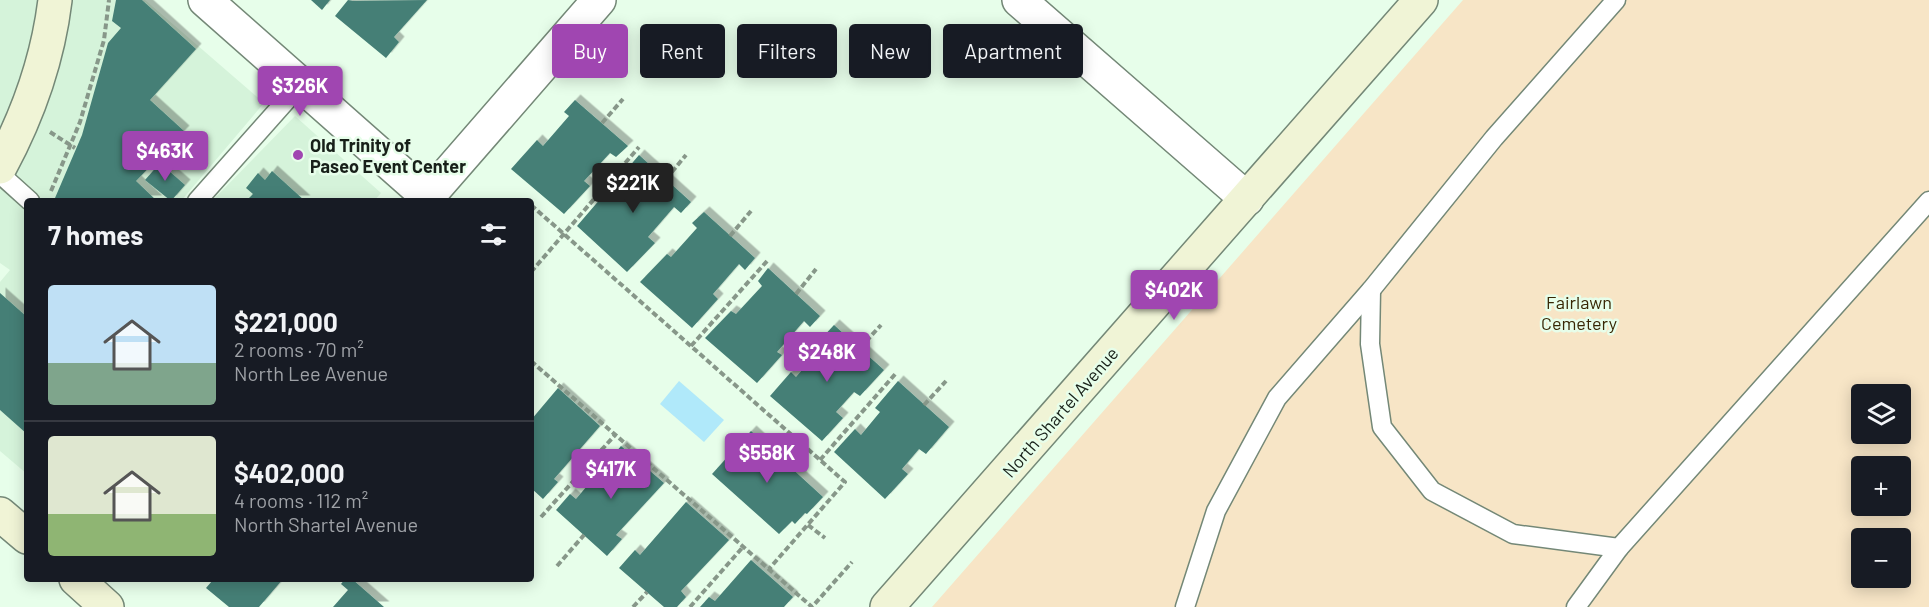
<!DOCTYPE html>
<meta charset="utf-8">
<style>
body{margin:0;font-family:Barlow,sans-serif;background:#20242c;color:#f1f3f6;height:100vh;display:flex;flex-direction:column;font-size:22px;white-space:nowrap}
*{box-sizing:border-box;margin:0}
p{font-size:20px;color:#9ea1a6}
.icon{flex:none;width:33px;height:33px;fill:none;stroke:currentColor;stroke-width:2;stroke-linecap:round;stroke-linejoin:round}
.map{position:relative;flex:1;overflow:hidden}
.panel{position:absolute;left:24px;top:198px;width:510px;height:384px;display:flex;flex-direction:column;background:#171b24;border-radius:6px;box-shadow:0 3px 15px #0003}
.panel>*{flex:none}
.hud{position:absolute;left:552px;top:24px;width:570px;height:54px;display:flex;gap:12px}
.controls{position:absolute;left:1851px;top:384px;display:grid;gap:12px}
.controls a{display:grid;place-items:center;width:60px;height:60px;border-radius:6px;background:#171b24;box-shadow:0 3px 15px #0003;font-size:30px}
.price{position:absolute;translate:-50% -51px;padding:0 14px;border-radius:6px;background:#a046b1;color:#fff;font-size:20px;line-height:39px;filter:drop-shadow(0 2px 3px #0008)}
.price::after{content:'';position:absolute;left:50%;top:36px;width:18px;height:14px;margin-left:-9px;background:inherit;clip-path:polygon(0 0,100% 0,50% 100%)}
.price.on{background:#222;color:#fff}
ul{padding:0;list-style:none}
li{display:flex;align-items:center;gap:18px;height:150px;padding:0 24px}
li+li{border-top:2px solid #363941}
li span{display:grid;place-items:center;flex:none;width:168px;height:120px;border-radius:6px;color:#555}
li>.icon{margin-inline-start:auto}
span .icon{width:72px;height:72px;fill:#fffc;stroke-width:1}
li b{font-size:26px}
h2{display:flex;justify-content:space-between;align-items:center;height:72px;padding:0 24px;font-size:26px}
.tag{padding:0 21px;border-radius:6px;background:#171b24;box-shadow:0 3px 15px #0003;font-size:21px;line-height:54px}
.tag.on{background:#a046b1;color:#fff}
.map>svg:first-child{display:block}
</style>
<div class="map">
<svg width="1929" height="607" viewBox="0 0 1929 607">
<defs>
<filter id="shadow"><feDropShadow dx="5.5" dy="-5.5" stdDeviation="0" flood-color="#0004"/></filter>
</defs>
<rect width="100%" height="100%" fill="#e7feea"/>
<!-- built -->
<g fill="#d5f3da">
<path d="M0 0H145L264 103 181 201H27V474L0 451V282L10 270 0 263Z"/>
<path d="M295 116 381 193 374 201H212Z"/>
</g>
<!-- green -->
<path fill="#f7e5c6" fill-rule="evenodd" d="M1463 0H1929V607H932ZM1862 394H1900V434H1862ZM1862 466H1900V506H1862ZM1862 538H1900V578H1862Z"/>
<!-- water -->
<path fill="#b0e9fa" d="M679 381 724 420 704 442 660 404Z"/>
<!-- building -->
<g fill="#457f76" filter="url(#shadow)">
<path d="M116 0H142L196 49 150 100 184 131 136 181 157 201H59L55 198 82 135 108 43 121 28 112 21Z"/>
<path d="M311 0H330L322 10Z"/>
<path d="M348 0 353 1 427 0 394 37 399 42 386 58 335 16Z"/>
<path d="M575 100 628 146 616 157 610 153 584 181 590 186 564 214 511 169 537 140 543 146 569 116 564 112Z"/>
<path d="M639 155 691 202 681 213 674 207 648 237 655 243 627 272 577 226 602 197 606 202 633 172 628 168Z"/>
<path d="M160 163 185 185 171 201 145 180Z"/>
<path d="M272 171 305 201H246L253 194 246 188 258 173 265 180Z"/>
<path d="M704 212 755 258 745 270 739 264 713 294 718 299 692 328 640 282 667 254 671 257 697 228 692 223Z"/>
<path d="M768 268 820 316 810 327 804 321 777 352 782 355 757 383 705 338 731 311 736 314 762 286 758 281Z"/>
<path d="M0 293 27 317V434L0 410Z"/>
<path d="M834 325 884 370 860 396 854 392 836 412 843 418 822 441 770 396 791 372 796 377 815 355 810 351Z"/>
<path d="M898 381 949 427 926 454 919 449 902 469 908 474 885 499 834 452 855 429 861 435 880 412 875 408Z"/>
<path d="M558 388 600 426 554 479 558 482 543 499 531 488V420Z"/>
<path d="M751 431 823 497 807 514 805 513 795 524 792 521 779 534 712 474Z"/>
<path d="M621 446 664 483 616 535 622 539 607 556 556 510 570 494 576 499Z"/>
<path d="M686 502 729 540 681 591 686 597 677 607H664L619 568 635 550 640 555Z"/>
<path d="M751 560 793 597 784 607H700L709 597 715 601Z"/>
<path d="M210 579H283L259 607H229L206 588 212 581Z"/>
<path d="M345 579H352L384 607H333L348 590 341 584Z"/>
</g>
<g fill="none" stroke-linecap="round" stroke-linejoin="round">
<defs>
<g id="lane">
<path d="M0 174 30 201"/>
<path d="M197 201 301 84"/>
<path d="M1371 290 1370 344 1382 427 1432 491 1513 534 1619 548 1929 201"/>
<path d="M1185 607 1216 511 1277 398 1371 290 1494 138 1616 0"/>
<path d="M1576 607 1619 548"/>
</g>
<g id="street">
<path d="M205 0 428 197"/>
<path d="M1019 0 1247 199"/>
<path d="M424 201 599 0"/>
</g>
<g id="secondary">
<path d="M0 167C28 115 48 58 55 0"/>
<path d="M0 514 27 537"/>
<path d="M76 579 107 607"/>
<path d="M887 607 1421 0"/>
</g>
</defs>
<!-- lane casing -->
<use href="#lane" stroke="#748877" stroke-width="21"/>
<!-- street casing -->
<use href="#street" stroke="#748877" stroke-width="36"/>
<!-- secondary casing -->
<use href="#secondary" stroke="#748877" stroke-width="36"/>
<!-- path -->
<g stroke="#879789" stroke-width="4" stroke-dasharray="6 3" stroke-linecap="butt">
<path d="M602 123 623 99"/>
<path d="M50 132 75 148"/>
<path d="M666 179 686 155"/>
<path d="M51 191 80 122 104 40 109 0"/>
<path d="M531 205 845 482 769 569"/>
<path d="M730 236 751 211"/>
<path d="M531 272 639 147"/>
<path d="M796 294 816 269"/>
<path d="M691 346 768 260"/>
<path d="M860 348 881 325"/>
<path d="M531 361 812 607 852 562"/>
<path d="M924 405 946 381"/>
<path d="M820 460 897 372"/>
<path d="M541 517 615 435"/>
<path d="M808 525 825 538"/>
<path d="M557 566 584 535"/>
<path d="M633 607 647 592"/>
<path d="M690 607 743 547"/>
</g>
<!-- lane -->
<use href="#lane" stroke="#fff" stroke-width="18"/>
<!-- street -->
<use href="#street" stroke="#fff" stroke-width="33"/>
<!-- secondary -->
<use href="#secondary" stroke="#f0f4d6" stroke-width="33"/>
</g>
<!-- markers -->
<circle fill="#a046b1" stroke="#e7feea" stroke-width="2" cx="298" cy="155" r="6"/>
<g text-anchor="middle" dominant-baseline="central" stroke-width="5" stroke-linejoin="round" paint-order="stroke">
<!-- poi labels -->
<g font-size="18" font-weight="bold" fill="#182019" stroke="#e7feea" text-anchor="start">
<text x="310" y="145">Old Trinity of<tspan x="310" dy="21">Paseo Event Center</tspan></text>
</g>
<!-- park labels -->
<g font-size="18" fill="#372603" stroke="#e7feea">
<text x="1579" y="302">Fairlawn<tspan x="1579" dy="21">Cemetery</tspan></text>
</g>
<!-- street labels -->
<g font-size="18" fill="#182019" stroke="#e7feea">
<text transform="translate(1060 412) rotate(-49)">North Shartel Avenue</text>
</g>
</g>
</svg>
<div class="controls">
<a><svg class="icon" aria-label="layers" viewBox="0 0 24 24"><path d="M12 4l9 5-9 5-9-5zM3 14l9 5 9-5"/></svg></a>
<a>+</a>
<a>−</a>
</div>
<b class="price" style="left:300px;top:117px">$326K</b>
<b class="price" style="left:165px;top:182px">$463K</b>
<b class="price on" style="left:633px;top:214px">$221K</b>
<b class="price" style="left:1174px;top:321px">$402K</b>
<b class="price" style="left:827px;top:383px">$248K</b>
<b class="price" style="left:767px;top:484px">$558K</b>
<b class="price" style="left:611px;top:500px">$417K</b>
<div class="hud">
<a class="tag on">Buy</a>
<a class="tag">Rent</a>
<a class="tag">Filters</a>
<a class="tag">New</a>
<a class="tag">Apartment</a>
</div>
<section class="panel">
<h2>7 homes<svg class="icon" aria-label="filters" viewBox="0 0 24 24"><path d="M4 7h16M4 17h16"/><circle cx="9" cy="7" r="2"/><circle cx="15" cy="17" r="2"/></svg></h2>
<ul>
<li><span style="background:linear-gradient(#bfe0f5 65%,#7fa58c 0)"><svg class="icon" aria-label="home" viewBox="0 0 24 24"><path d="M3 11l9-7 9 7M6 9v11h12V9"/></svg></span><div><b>$221,000</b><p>2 rooms · 70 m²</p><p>North Lee Avenue</p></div></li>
<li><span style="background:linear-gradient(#dfe7d0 65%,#8fb573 0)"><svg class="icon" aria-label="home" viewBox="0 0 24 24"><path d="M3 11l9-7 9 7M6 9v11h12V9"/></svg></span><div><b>$402,000</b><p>4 rooms · 112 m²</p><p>North Shartel Avenue</p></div></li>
</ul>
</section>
</div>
